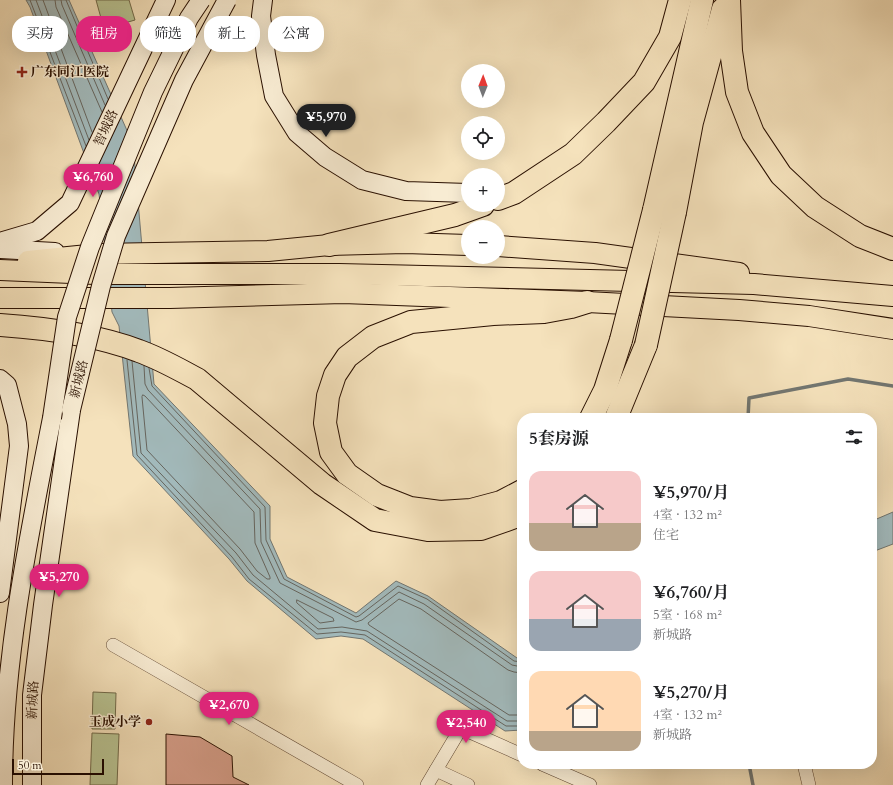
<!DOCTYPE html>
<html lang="zh">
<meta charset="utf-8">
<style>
body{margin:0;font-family:Cardo,"Noto Serif SC",serif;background:#f6f6f6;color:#202124;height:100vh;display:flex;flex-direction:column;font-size:15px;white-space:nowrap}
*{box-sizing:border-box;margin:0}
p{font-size:13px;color:#757577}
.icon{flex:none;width:22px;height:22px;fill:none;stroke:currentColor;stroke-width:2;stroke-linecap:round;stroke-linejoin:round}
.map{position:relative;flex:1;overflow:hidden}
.side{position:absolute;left:517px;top:413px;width:360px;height:356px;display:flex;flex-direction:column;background:#fff;border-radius:16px;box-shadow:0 4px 16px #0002}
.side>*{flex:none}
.banner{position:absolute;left:12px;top:16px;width:380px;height:36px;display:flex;gap:8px}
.needle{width:26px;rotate:1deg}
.buttons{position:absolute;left:461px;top:64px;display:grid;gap:8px}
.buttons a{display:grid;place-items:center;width:44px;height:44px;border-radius:50%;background:#fff;box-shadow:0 4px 16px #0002;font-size:20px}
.scale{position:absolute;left:12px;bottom:10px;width:92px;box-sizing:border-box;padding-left:4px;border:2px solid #2a1001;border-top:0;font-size:11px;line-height:14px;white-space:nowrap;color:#2a1001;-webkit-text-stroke:3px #f8ecd3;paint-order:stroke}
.price{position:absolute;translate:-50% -34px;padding:0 9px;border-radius:14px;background:#db2777;color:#fff;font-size:13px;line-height:26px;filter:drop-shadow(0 1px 2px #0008)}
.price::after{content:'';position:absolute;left:50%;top:24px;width:12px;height:9px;margin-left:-6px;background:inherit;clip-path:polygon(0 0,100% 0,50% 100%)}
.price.on{background:#222;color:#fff}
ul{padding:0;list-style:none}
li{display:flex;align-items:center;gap:12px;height:100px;padding:0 12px}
li span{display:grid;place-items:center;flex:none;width:112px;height:80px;border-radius:12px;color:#555}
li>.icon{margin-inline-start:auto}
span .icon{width:48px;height:48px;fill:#fffc;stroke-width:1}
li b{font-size:17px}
h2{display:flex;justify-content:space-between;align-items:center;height:48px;padding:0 12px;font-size:17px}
.pill{padding:0 14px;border-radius:16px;background:#fff;box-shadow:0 4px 16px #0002;font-size:14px;line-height:36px}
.pill.on{background:#db2777;color:#fff}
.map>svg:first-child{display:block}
</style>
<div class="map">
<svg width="893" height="785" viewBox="0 0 893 785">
<rect width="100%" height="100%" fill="#f5e2bc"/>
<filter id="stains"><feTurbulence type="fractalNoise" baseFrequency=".005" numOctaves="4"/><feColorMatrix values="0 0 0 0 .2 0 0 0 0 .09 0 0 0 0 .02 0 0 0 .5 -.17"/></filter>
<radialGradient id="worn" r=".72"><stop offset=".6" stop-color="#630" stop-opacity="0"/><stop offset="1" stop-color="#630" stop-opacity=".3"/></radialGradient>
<!-- green -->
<g fill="#b9c493" stroke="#726a4a">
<path d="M96 0H129L135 20 104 29Z"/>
<path d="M93 692 116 693 115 729H92Z"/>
<path d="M92 733 119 734 117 785H90Z"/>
</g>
<!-- water -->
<g fill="#a2babc" stroke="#727671">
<path d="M26 0H69L133 144 154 384 270 506V539L287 577 356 613 396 581 428 596 517 658H522V730L505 731 363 639 341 636 316 639 247 581 229 559 133 456 119 326 112 312 99 194 30 7Z"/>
<path d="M893 512V544L872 552V521Z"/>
</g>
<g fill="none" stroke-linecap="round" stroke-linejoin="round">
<!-- shore -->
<g stroke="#66655e" stroke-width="1">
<path d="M30 0 86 146"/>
<path d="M36 0 89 140"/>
<path d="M43 0 92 132"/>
<path d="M55 0 56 7 102 112"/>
<path d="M61 0 62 5 105 105"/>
<path d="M66 0 108 99"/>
<path d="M127 360 137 455 232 557 249 579 317 634 341 632 365 635 506 726H522"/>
<path d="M132 361 141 453 236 553 253 575 318 629 342 627 367 631 507 721H522"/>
<path d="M144 366 145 384 148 390 260 509 261 542 280 583 356 622 362 620 399 592 424 604 512 665 522 667"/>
<path d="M149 368 152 386 265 507 266 540 284 579 356 617 359 616 398 586 427 599 514 661 522 662"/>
<path d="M143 395 145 396 254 512 255 543 270 577V579H267L257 571 240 549 147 450 142 397Z"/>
<path d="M297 600 333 618 334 621 320 623 297 603Z"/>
<path d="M522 673 514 672 508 670 421 609 399 599 368 623 369 625 509 715H522"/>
</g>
<!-- stream -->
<g stroke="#727671" stroke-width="3.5">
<path d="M748 418 749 398 848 379 893 386"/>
<path d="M749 764 753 785"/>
</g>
</g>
<!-- building -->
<path fill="#daa18e" stroke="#2a1001" d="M166 734 200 737 232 756 233 777 249 785H166Z"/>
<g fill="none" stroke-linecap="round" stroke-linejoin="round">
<defs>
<g id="street">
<path d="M113 645 357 785"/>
<path d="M542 764 590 785"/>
<path d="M804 764 809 785"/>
<path d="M436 770 468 785"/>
<path d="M427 785 461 728 522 755"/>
</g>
<g id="secondary">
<path d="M263 0 261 16 266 55 274 96 297 133 325 157 362 180 406 191 468 193"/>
<path d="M0 242 37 231 70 203 166 0"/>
<path d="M0 249 55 252"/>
<path d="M0 379 7 385 17 424 19 446 0 593"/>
<path d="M3 785C3 661 28 540 52 418"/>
<path d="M32 785V695L43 605 71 410"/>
</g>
<g id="primary">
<path d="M498 246 595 253 739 273"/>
<path d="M28 261 98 254 268 251 329 245 405 243 468 245"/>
<path d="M0 270 95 274H339L754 284 893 296"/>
<path d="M0 298H170L343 293 587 302 739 310 809 316 893 329"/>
</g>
<g id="highway">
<path d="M729 0 731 51 737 92 753 133 781 175 815 207 860 236 893 249"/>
<path d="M498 199 514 193 573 154 606 122 644 82 670 37 680 0"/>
<path d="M654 210 702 0"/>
<path d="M675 212 692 122 723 9"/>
<path d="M329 245 455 215 483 205"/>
<path d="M0 325C44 328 97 335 139 351 159 358 178 369 197 379L322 484 375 520 428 530 481 529 515 517 522 513"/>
<path d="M591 418 605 390 621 340"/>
<path d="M616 418 646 345"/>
<path d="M522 491 501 502 471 510 440 512 410 508 377 495 347 474 331 452 325 423 328 396 335 375 347 357 373 337 411 322 493 314 544 312 571 307 587 302"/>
</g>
</defs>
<!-- street casing -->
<use href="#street" stroke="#5d4430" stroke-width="14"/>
<!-- secondary casing -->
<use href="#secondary" stroke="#2a1001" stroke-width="20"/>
<!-- primary casing -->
<use href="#primary" stroke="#2a1001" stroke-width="22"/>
<!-- highway casing -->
<use href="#highway" stroke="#2a1001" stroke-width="24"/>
<!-- street -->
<use href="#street" stroke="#f8ecd3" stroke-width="13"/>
<!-- secondary -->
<use href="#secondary" stroke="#f8ecd3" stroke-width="18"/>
<!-- primary -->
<use href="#primary" stroke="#f5e2bc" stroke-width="20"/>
<!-- highway -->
<use href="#highway" stroke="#f5e2bc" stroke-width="22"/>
<defs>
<g id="secondary-bridge">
<path d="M71 410 101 286 116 236 184 80 227 0"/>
<path d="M52 418 67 317 90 247 153 92 189 18 201 0"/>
</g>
<g id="highway-bridge">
<path d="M621 340 654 210"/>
<path d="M646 345 675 212"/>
</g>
</defs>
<!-- secondary-bridge casing -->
<use href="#secondary-bridge" stroke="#2a1001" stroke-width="20" stroke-linecap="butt"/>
<!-- highway-bridge casing -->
<use href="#highway-bridge" stroke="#2a1001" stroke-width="24" stroke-linecap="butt"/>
<!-- secondary-bridge -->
<use href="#secondary-bridge" stroke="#f8ecd3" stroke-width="18"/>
<!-- highway-bridge -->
<use href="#highway-bridge" stroke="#f5e2bc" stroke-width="22"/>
</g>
<!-- markers -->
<g fill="#8f2418" stroke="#f8ecd3" stroke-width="1.5">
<path d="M20 66h4v4h4v4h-4v4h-4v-4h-4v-4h4z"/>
<circle cx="149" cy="722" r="4"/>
</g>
<g text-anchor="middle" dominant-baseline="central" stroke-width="3" stroke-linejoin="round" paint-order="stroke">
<!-- poi labels -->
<g font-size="13" font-weight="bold" fill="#2a1001" stroke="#f8ecd3" text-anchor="start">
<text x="31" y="72">广东同江医院</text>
<text x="141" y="722" text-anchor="end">玉成小学</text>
</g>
<!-- street labels -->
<g font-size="13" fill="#2a1001" stroke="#f8ecd3">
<text transform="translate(106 128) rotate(-65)">智城路</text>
<text transform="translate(79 379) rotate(-76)">新城路</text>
<text transform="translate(33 700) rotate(-87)">新城路</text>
</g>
</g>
<rect width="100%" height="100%" filter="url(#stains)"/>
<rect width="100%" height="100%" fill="url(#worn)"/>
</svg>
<div class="buttons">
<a><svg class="needle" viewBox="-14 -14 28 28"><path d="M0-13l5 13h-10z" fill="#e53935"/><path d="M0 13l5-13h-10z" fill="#757577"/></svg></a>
<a><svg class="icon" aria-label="locate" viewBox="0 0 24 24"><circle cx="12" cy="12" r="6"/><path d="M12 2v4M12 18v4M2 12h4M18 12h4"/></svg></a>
<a>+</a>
<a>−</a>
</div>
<div class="scale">50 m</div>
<b class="price on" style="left:326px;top:138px">¥5,970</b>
<b class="price" style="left:93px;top:198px">¥6,760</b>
<b class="price" style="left:59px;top:598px">¥5,270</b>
<b class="price" style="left:229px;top:726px">¥2,670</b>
<b class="price" style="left:466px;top:744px">¥2,540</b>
<div class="banner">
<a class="pill">买房</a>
<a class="pill on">租房</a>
<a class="pill">筛选</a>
<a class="pill">新上</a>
<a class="pill">公寓</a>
</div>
<section class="side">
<h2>5套房源<svg class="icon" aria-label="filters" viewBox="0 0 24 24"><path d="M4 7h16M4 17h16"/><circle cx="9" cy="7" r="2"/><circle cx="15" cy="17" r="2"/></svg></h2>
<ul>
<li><span style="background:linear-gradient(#f6c9c9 65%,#b9a48a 0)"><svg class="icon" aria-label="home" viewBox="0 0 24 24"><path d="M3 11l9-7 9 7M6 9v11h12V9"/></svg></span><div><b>¥5,970/月</b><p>4室 · 132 m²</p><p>住宅</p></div></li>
<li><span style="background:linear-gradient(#f6c9c9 60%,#9aa5b1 0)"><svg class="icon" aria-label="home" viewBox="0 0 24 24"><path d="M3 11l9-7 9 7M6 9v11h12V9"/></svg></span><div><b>¥6,760/月</b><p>5室 · 168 m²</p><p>新城路</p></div></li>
<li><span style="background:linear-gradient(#ffd9b3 75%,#b9a48a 0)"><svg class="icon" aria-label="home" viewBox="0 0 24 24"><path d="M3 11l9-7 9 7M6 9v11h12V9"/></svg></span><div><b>¥5,270/月</b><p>4室 · 132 m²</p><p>新城路</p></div></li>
</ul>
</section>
</div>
